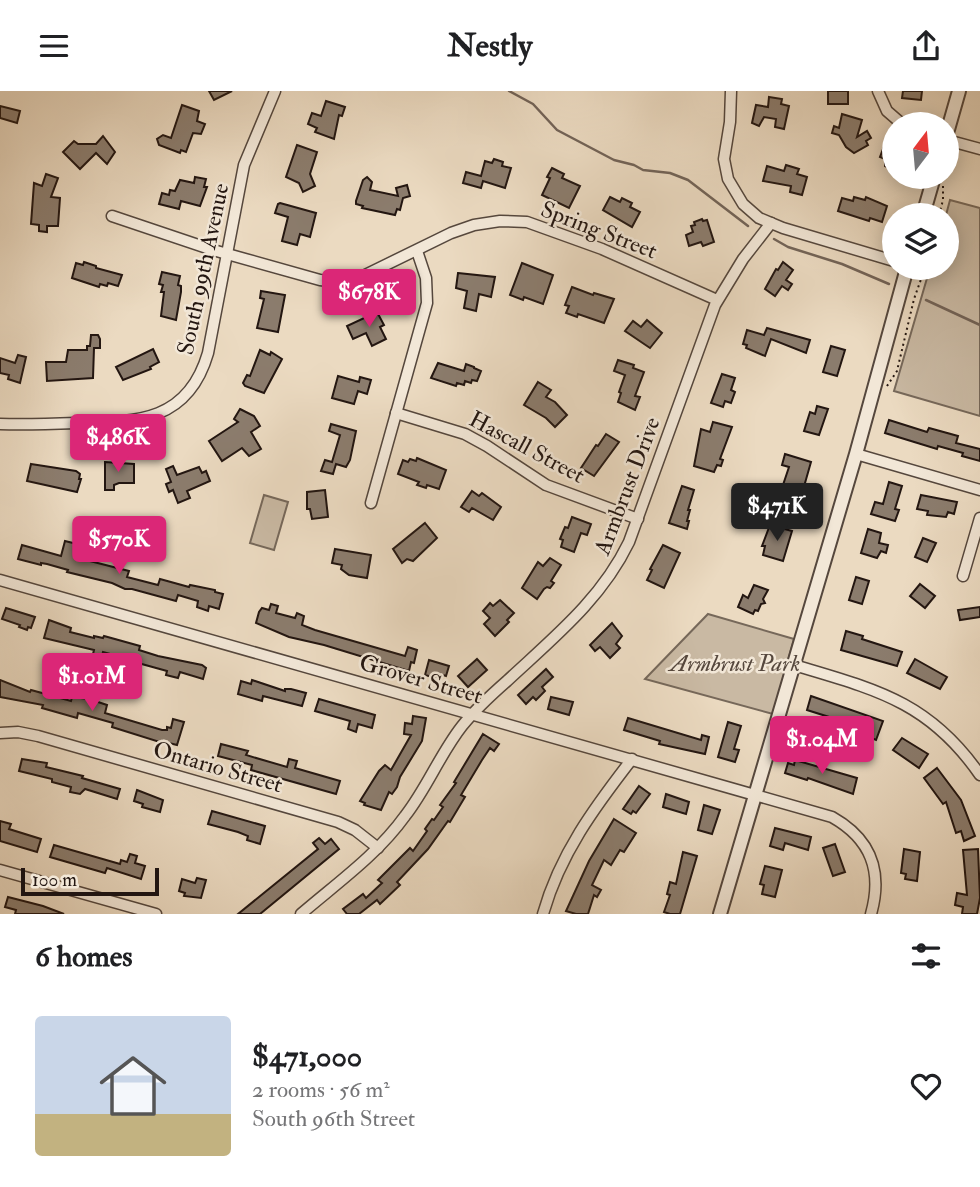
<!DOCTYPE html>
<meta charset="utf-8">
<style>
body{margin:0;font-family:"IM FELL Double Pica",serif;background:#f2f2f2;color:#202124;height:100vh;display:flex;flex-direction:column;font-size:26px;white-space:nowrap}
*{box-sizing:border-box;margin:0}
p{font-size:23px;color:#757577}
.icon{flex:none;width:38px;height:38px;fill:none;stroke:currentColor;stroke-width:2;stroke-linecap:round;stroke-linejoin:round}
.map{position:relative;height:823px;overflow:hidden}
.side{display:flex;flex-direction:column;background:#fff;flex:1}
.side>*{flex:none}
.needle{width:46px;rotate:16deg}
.fabs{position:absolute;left:882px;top:21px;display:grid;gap:14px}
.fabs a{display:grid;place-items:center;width:77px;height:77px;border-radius:50%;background:#fff;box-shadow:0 4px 18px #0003;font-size:35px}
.scale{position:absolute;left:21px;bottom:18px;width:138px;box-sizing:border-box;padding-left:7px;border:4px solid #231611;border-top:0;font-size:19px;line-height:24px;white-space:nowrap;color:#231611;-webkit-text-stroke:5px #f2e7d7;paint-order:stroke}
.price{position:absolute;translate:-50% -60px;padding:0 16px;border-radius:7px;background:#db2777;color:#fff;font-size:23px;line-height:46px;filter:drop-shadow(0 2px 4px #0008)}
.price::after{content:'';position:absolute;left:50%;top:42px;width:21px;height:16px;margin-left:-10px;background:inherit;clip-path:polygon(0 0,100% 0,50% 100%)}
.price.active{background:#222;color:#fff}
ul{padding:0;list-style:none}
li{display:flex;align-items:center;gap:21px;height:175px;padding:0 35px}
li+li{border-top:2px solid #e0e0e0}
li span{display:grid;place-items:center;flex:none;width:196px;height:140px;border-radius:7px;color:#555}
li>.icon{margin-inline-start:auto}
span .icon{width:84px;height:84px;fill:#fffc;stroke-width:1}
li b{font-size:30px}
h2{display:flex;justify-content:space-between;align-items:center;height:84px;padding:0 35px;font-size:30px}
header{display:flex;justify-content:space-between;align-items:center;height:91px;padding:0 35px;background:#fff;font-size:32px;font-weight:700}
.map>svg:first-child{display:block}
</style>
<header><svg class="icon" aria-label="menu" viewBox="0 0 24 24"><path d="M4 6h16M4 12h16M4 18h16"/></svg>Nestly<svg class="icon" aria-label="share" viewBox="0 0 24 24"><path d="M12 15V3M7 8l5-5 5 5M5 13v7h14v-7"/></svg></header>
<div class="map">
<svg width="980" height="823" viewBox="0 0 980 823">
<rect width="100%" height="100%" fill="#ebdac1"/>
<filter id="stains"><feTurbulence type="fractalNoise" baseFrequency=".00286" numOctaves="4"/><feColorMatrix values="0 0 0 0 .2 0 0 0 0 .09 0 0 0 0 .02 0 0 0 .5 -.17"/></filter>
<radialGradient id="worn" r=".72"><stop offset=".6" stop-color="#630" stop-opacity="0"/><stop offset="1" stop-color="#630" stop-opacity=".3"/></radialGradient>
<!-- green -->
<g fill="#c9b9a3" stroke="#76685a" stroke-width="2">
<path d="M950 109 980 117V325L894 300 930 177H947L946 124Z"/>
<path d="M264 404 288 411 274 459 250 452Z"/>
<path d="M708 523 794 548 773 623 645 588Z"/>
</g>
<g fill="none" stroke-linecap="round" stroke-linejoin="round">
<!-- stream -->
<g stroke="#726357" stroke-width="2.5">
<path d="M509 0 533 13 557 39 614 69 634 74 643 79 670 82 688 89 748 135"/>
<path d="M774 148 788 156 842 173 889 193"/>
<path d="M926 209 980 234"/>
</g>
</g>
<!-- building -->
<g fill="#8b7c6d" stroke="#231611" stroke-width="2">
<path d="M209 0H232L214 9Z"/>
<rect x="828" y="0" width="20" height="13"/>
<path d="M903 0H922L921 9 902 7Z"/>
<path d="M769 6 782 8 781 13 789 15 784 38 775 36 776 28 764 26 759 35 752 32 756 14 768 16Z"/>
<path d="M326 10 345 16 342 25 339 24 334 48 315 41 317 37 308 33 312 22 321 25Z"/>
<path d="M182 14 199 20 197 30 205 33 201 43 193 42 186 61 181 59 180 62 159 54 157 48 163 44 171 47Z"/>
<path d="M0 15 20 20 17 32 0 27Z"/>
<path d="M842 23 862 29 857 46 867 40 871 47 866 50 868 54 854 62 846 56 839 44 832 42 834 35 839 37Z"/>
<path d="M103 45 115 61 107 73 96 62 80 78 63 61 74 50 78 53H96Z"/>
<path d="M885 53 894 58V73L892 78 885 75V68L880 66Z"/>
<path d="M297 54 317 61 310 83 315 95 303 101 299 92 286 86Z"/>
<path d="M494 68 503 71 502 75 511 77 505 97 483 90 481 97 463 92 466 81 481 85 485 70 492 72Z"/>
<path d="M786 74 799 78 797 83 807 86 802 104 790 101 791 95 763 90 767 75 784 80Z"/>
<path d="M552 77 564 83 562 87 580 95 569 117 542 104 550 87 547 86Z"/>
<path d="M46 83 58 87 51 106 60 107 58 135H47V141L39 140V134L31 133 34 92 42 95Z"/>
<path d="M195 86 206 88 204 96H207L200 115 181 110 179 118 159 113 162 102 169 104 170 99 175 100 180 89 194 92Z"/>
<path d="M367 86 372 91 370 99 398 105 396 97 407 94 410 105 403 107 400 119 397 118 395 124 362 117 363 115 356 113V110L363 89Z"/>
<path d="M610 106 620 111 622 107 632 112 630 116 640 121 632 136 603 119Z"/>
<path d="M854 106 865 109 866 106 887 115 882 131 870 127 869 130 838 120 842 107 853 110Z"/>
<path d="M280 112 316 122 310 146 300 143 297 154 282 150 288 126 275 122 278 113Z"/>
<path d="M702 128 703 130 707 129 714 151 703 155 701 151 689 155 686 144 693 141 691 135 695 134 694 131Z"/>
<path d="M84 171 96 175V177L122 184 118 195 108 192 107 195 100 193 99 196 72 187 76 172 83 174Z"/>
<path d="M783 171 793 179 786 189 792 193 788 199 782 195 775 205 765 198 776 178 778 179Z"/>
<path d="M522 172 553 184 543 213 524 206 523 209 510 204Z"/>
<path d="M162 181 180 185 178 194 181 195V201L176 229 161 225 164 201H161L163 194 159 193Z"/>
<path d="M458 182 495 186 491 206 479 203 476 220 464 217 467 200 456 197Z"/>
<path d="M572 196 593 204 594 202 614 208 604 232 578 223 577 226 566 222 569 215 565 214Z"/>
<path d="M261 200 285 204 278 241 257 237 264 208 260 207Z"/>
<path d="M377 221 384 234 380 236 386 248 372 255 366 242 353 248 347 235Z"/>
<path d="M647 229 662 242 650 257 625 240 633 230 641 236Z"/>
<path d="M767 237 810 249 806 262 771 248 765 265 746 257 747 254 743 253 747 239 764 244Z"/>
<path d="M91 244H98L100 248V257H94L93 287 47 290 46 271H66L68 259H87V255H90Z"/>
<path d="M831 255 845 259 837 285 823 281Z"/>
<path d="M153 258 159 271 150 276 151 278 123 289 116 276Z"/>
<path d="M260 259 270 264 271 261 282 268 264 302 245 295 243 292 247 284 250 285Z"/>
<path d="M18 264 26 266 20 292 8 288 9 284 0 282V267L15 272Z"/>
<path d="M618 269 634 274 633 277 644 281 635 305 640 306 635 319 618 311 621 302 619 301 625 284 614 280Z"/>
<path d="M438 272 464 280 466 273 474 276V277L481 280 477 290 472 289 471 292 465 290 464 294 457 292 456 295 431 287Z"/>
<path d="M722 283 735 287 731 299 735 301 731 312 725 310 723 316 711 312Z"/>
<path d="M338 285 359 291 360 286 371 289 367 303 358 300 354 313 332 307Z"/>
<path d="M538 291 551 299 546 306 555 311 567 324 555 336 546 327 524 314Z"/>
<path d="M817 315 828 318 819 344 804 340 810 321 815 323Z"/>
<path d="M240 318 254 325 260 335 251 341 261 358 249 365 242 357 222 370 209 350 238 331 234 328Z"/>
<path d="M889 329 927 341 929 337 958 345 956 352 980 358V370L962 365 963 362 938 355 937 358 885 342Z"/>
<path d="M713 331 732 336 720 368 723 369 721 375 717 374 714 381 694 375 701 338 710 341Z"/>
<path d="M331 333 356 340 350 369 346 376 336 373 333 383 321 380 325 369 332 371 340 344 329 340Z"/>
<path d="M606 343 619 351 594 385 581 377 596 354 598 355Z"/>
<path d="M785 363 811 371 803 399 783 394 789 376 782 374Z"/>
<path d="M417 367 446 379 439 398 427 394 426 397 417 394 419 391 398 383 403 369 408 371 410 368 416 370Z"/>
<path d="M105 371 134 373V392H119L114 394V399H105Z"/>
<path d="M31 373 76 380 80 383 79 388H81L77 401 27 390Z"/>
<path d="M173 375 177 384 199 376 202 382 206 380 210 390 187 400 190 407 178 412 173 399 169 401 166 393 171 391 166 378Z"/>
<path d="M889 391 902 395 895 418 899 419 895 430 871 423 875 411 883 413Z"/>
<path d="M682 395 694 399 688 419H690L687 430H689L687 438 669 432Z"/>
<path d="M325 399 328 426 312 428 310 418H307V401Z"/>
<path d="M472 400 479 405 482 402 501 416 493 429 472 417 469 421 461 416Z"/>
<path d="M921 404 957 411 954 423 948 421 946 426 927 424 928 420 917 418Z"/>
<path d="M572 426 591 433 587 444 581 442 574 461 561 456 563 449 560 448 565 436 568 437Z"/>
<path d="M425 432 437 447 413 470 407 468 402 472 393 458Z"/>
<path d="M770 434 792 440 783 470 763 464 765 455H762Z"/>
<path d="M868 438 881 442 879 452 888 454 886 462 881 460 877 467 861 462Z"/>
<path d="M923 447 936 452 927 471 915 466Z"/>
<path d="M65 450 77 453 75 459 88 463 86 469 129 480 127 486 158 494 160 488 189 496 190 494 215 499V501L223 503 219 518 209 515 208 520 197 516 198 510 178 504 176 510 132 498H125L112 492 67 481 68 479 47 473 41 472V474L18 468 22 454 61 465Z"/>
<path d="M663 454 680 462 664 497 647 489 652 479 650 478Z"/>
<path d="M335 458 371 464 367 487 349 484 341 478 342 474 332 472Z"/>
<path d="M550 467 561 474 551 490 554 492 550 497 547 496 544 498 537 508 522 497 538 471 543 475Z"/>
<path d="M856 486 869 490 862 513 849 509Z"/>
<path d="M920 493 935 505 925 517 910 505Z"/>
<path d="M754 494 768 499 763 508 765 512 761 513 758 520 755 519 753 523 738 516 743 504 748 507Z"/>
<path d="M500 509 514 522 507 529 509 531 495 545 484 533 490 527 483 520 490 512 493 515Z"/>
<path d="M271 513 278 515 276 522 295 527 297 522 304 525 302 534 315 539 405 565 408 556 417 559 414 572 411 571 409 580 324 554 289 546 256 532 259 521 262 517 269 519Z"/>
<path d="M980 516V526L960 529 958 519Z"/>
<path d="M6 517 35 526 31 537 28 536 27 539 19 536 20 534 2 528Z"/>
<path d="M49 529 71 537 70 541 94 547V545L103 547 104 545 140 555 139 559 158 565 202 574 206 577 203 588 180 581 178 587 166 584 167 580 138 572 137 574 131 573 130 577 119 574 121 566 103 561 101 569 92 567 94 559 44 547Z"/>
<path d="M612 532 622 545 616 553 620 557 610 567 600 556 595 560 590 554Z"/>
<path d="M846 540 863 545 862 548 902 561 897 575 841 559Z"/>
<path d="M477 568 487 579 468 596 458 585Z"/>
<path d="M915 568 947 586 940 598 907 582Z"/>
<path d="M429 569 449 575 446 585 437 582 436 587 425 584Z"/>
<path d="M546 578 553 586 542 596 545 600 536 609 533 606 526 613 518 604Z"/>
<path d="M0 589 30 601 31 599 71 610 72 606 89 608 107 614 105 622 162 639H167V636L171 637 173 628 184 631 177 654 169 652V654L112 636 113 632 78 622 77 627 42 617 43 614 0 606Z"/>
<path d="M252 589 285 600V598H291L306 602 302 615 263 605 262 610 238 603 241 590 251 593Z"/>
<path d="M811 605 883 630 876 649 862 643 864 637 807 619Z"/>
<path d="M551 606 573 611 569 624 548 618Z"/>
<path d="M319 608 375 624 372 637 358 633 356 641 348 638 350 630 315 620Z"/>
<path d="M413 625 426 627 422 650 400 686 397 696 392 703 389 701 381 719 364 714 365 712 360 710 379 680 385 674 391 679 411 644 404 643 405 632 412 633Z"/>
<path d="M628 627 701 649 702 644 709 646 705 663 659 653 660 650 624 639Z"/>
<path d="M728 631 741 635 734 658 739 659 735 671 718 666Z"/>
<path d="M483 643 499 653 494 660 490 657 482 669 461 704 465 706 450 731 448 730 428 758 397 791 400 794 380 813 377 809 359 823H347L343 818 363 803 366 807 382 792 378 789 410 757 413 760 427 740 425 738 432 728 434 729 443 716 440 714 456 692 454 691Z"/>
<path d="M902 647 928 663 919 677 893 659Z"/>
<path d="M221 653 248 660 246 664 287 676 289 668 297 670 295 677 340 690 336 703 251 679 252 674 218 665Z"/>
<path d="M22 668 47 672 46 676 83 685 82 687 120 698 117 708 85 698 80 703 70 701 71 696 52 691V688L19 680Z"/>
<path d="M795 669 857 687 853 703 808 687 807 689 785 682 788 672 794 674Z"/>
<path d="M937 677 961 709 975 745 964 750 961 740 956 742 946 711 943 713 924 687Z"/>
<path d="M639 695 650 703 636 722 633 720 631 723 623 718Z"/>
<path d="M137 699 163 709 160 721 142 716 143 713 134 710Z"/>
<path d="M666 703 689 711 686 723 663 716Z"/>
<path d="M704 714 720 719 712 743 698 739Z"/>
<path d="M212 720 265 735 260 753 247 749 248 745 238 741 208 733Z"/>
<path d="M614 728 636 742 624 761 620 759 611 774 604 769 592 794 601 799 597 806 594 804 588 823H576L566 820 589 770Z"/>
<path d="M0 730 11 733 9 738 41 748 37 761 0 750Z"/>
<path d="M775 737 811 746 808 759 785 752 783 759 770 755Z"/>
<path d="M319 747 325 753 331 748 339 758 260 823H238L318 758 313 752Z"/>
<path d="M835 753 845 781 833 785 823 757Z"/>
<path d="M54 754 120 773 121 769 127 771 130 763 137 765 135 772 145 775 141 788 107 777 105 782 50 766Z"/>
<path d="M904 758 920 761 917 790 905 788 906 783 901 782Z"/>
<path d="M978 758 980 807 977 823H962L963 816 955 814 957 802 967 804 963 759Z"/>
<path d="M683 761 697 765 680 823H670L664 821 670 804 667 803 670 791 676 793Z"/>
<path d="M765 775 782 779 775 806 762 803 764 794 760 793Z"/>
<path d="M197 787 206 789 201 807 184 805 185 802 179 800 182 788 195 792Z"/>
<path d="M8 806 43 815 64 823H15L16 819 5 816Z"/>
</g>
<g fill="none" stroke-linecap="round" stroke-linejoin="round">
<defs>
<g id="minor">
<path d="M731 0 730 31 724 68 728 88 743 113 759 127 783 137 894 170"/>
<path d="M878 0 887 20 902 33"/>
<path d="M947 49 980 58"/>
<path d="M112 125 213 159 320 189 338 191 359 187 451 142 474 134 500 130 527 131 602 158 717 209"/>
<path d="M396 322 465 343 487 355 546 394 638 428"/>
<path d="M0 333C25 334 51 333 77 332 137 331 188 331 208 262L244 74 275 0"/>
<path d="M856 363 980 399"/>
<path d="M371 412 427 212 426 187 417 160"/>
<path d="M963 485 980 427"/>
<path d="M0 489 832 726C871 748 883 780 871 823"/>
<path d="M794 574C874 598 929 610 980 684"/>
<path d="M0 642 18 641 38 645 338 731 355 739 378 757"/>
<path d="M0 779 156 823"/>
<path d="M301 823C337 792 377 764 405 725 427 697 440 663 462 635 475 619 491 604 507 590 553 547 601 509 629 451L715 214 743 168 771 132"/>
<path d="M543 823C560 763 594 717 632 668"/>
</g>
<g id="tertiary">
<path d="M947 42 959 0"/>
<path d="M923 124 934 86"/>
<path d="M720 823 856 363 907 177"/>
</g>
</defs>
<!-- minor casing -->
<use href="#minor" stroke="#55473d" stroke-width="13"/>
<!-- tertiary casing -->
<use href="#tertiary" stroke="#55473d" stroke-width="16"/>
<!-- path -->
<g stroke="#231611" stroke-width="2" stroke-dasharray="2 3.5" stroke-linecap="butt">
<path d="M947 69 949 60"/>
<path d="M939 124 943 109V94"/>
<path d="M887 295 897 280 914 208 925 177"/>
</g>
<!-- minor -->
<use href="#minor" stroke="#f2e7d7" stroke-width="10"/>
<!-- tertiary -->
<use href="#tertiary" stroke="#f2e7d7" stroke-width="12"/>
</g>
<g text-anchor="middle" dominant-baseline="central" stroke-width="5" stroke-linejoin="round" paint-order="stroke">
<!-- street labels -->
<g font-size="23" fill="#231611" stroke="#f2e7d7">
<text transform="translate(599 139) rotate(21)">Spring Street</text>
<text transform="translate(203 178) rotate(-78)">South 99th Avenue</text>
<text transform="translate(527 356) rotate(28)">Hascall Street</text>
<text transform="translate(627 395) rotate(-69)">Armbrust Drive</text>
<text transform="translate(421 588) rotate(16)">Grover Street</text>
<text transform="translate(218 676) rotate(16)">Ontario Street</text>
</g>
<!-- park labels -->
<g font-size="23" font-style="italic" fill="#55473d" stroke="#f2e7d7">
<text x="735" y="572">Armbrust Park</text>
</g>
</g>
<rect width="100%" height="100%" filter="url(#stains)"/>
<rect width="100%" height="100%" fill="url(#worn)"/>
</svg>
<div class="fabs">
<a><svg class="needle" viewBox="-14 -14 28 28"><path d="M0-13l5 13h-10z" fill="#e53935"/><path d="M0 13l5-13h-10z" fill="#757577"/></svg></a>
<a><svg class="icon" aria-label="layers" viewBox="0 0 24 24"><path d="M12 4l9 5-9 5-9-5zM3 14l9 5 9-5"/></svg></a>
</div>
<div class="scale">100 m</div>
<b class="price" style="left:369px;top:238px">$678K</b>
<b class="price" style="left:118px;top:383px">$486K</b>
<b class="price active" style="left:777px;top:452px">$471K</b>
<b class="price" style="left:119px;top:485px">$570K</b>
<b class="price" style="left:92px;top:622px">$1.01M</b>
<b class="price" style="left:822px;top:685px">$1.04M</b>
</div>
<section class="side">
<h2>6 homes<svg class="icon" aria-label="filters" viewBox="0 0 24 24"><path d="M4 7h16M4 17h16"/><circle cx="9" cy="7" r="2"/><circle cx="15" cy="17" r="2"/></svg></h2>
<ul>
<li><span style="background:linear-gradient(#c9d6e8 70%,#c2b280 0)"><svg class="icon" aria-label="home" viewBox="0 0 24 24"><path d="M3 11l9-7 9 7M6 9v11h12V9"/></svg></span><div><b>$471,000</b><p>2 rooms · 56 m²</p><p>South 96th Street</p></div><svg class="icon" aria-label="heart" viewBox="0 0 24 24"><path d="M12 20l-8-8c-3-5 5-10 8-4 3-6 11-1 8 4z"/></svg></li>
</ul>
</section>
